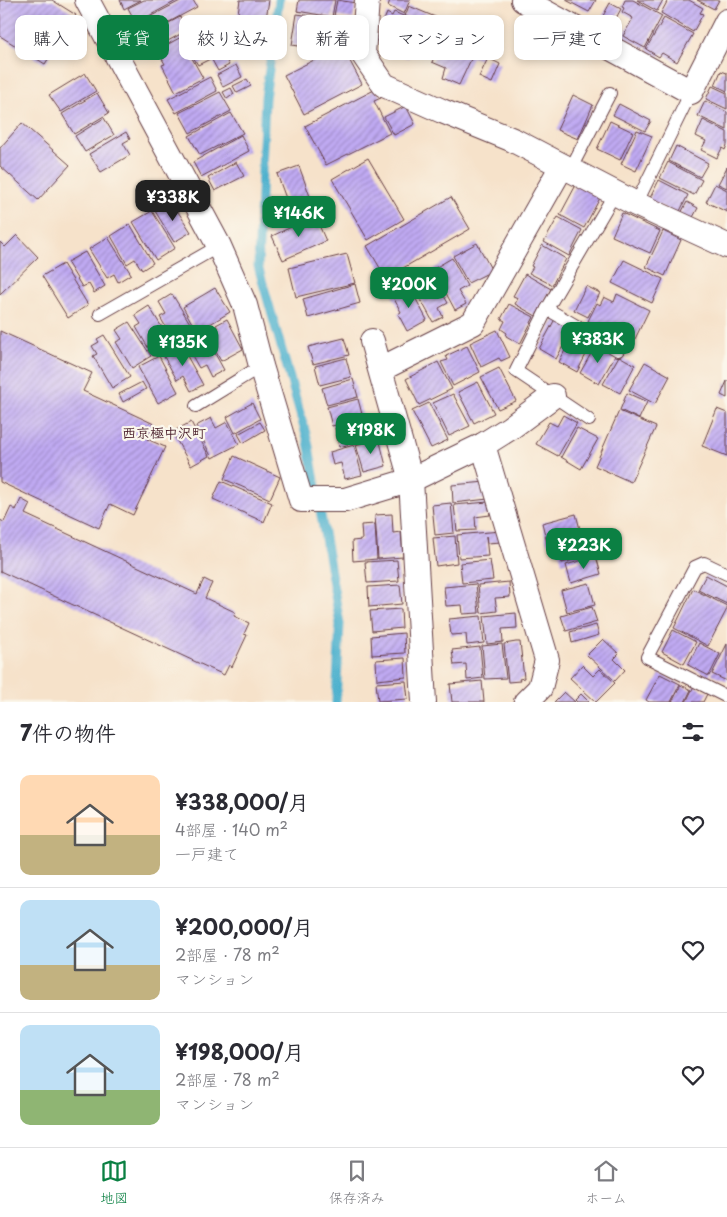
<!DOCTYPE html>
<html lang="ja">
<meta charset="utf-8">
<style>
body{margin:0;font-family:"Playpen Sans","Klee One",sans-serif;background:#f7f7f7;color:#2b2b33;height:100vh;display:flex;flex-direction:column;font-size:19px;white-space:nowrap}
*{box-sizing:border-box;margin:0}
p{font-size:16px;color:#7c7c81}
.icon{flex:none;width:28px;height:28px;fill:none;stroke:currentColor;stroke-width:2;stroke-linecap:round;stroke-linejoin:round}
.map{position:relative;height:702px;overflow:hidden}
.details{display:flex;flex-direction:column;background:#fff;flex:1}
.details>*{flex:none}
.hud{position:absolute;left:15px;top:15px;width:698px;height:45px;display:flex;gap:10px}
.price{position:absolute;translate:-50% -42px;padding:0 11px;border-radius:10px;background:#0b8043;color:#fff;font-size:16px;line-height:32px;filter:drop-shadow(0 1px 2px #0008)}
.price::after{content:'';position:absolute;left:50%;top:30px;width:15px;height:11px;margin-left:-8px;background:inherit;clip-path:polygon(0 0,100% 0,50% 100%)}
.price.selected{background:#222;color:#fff}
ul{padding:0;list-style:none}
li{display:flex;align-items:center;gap:15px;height:125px;padding:0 20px}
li+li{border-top:1px solid #e1e1e2}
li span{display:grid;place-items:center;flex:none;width:140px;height:100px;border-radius:10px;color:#555}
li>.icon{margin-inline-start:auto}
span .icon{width:60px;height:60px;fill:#fffc;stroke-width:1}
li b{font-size:21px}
h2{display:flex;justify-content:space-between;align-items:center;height:60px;padding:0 20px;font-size:21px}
.tag{padding:0 18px;border-radius:10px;background:#fff;box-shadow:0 2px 8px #0003;font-size:18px;line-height:45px}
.tag.selected{background:#0b8043;color:#fff}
.tabs{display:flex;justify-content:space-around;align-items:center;height:70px;border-top:1px solid #e1e1e2;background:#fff;font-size:14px;color:#7c7c81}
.tabs a{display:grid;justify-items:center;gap:2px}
.tabs .selected{color:#0b8043}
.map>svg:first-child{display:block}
</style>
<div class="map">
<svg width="727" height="702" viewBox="0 0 727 702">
<defs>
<pattern id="building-hatch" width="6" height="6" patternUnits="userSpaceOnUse" patternTransform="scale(1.25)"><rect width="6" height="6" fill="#c0aaf3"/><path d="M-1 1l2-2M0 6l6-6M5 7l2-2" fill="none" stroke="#9e8ac5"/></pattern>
</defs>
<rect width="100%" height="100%" fill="#fbf7ec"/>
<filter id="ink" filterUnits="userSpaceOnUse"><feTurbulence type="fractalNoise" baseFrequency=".02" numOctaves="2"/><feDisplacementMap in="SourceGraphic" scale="10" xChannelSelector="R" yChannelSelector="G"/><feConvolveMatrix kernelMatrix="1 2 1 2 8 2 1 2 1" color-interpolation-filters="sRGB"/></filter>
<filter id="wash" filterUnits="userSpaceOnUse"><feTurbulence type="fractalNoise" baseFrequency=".0096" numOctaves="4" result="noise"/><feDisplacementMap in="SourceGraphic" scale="20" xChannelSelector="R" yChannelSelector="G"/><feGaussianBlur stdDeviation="1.12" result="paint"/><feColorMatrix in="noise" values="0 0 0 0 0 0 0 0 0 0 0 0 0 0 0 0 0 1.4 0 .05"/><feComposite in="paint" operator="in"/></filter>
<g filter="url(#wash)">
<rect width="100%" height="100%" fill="#f6e2ca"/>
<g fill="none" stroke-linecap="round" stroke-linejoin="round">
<!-- stream -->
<path stroke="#4db1cd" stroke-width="9" d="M279 0 265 98 258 266 308 441 340 624 336 702"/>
</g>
<g id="blocks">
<!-- building -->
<g fill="url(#building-hatch)">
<path d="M0 0H52L76 15 45 64 0 36Z"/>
<path d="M120 0H141L124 9Z"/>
<path d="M144 0H178L136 23 128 8Z"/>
<path d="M182 0H193L197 7 145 35 138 23Z"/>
<path d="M240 0H269L261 50 250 48 251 42 234 39Z"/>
<path d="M299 0H335L332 17 297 11Z"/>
<path d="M337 0 356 3 353 19 334 16Z"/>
<path d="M390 0H410L404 14 388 6Z"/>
<path d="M566 0H596L589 12Z"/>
<path d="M625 0H633L662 16 645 48 623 36 633 18 622 12 624 8 622 7Z"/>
<path d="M637 0H663L657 11Z"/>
<path d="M668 0H689L703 8 700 13 703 14 693 32 661 13Z"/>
<path d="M697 0H719L714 9Z"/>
<path d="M610 3 621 9 609 31 598 25Z"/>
<path d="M409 6 440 19 435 29 405 16Z"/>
<path d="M394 12 436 30 429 45 409 37 407 41 414 45 408 58 398 54 399 50 376 40 387 13 392 16Z"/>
<path d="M297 14 342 20 339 42 328 41 327 50 292 45Z"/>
<path d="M180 17 188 30 155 48 148 34Z"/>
<path d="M472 18 492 26 487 35 468 27Z"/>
<path d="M664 18 693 34 677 62 662 53 659 57 646 49Z"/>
<path d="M448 25 473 36 475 32 489 39 485 47 470 41 467 48 472 50 474 45 484 49 479 59 472 57 459 85 443 78 446 68 432 62Z"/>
<path d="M193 31 198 39 191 43 186 35Z"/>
<path d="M185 35 192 48 188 51 203 78 176 92 162 65 165 64 157 50Z"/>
<path d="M205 45 212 58 198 65 190 52Z"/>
<path d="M342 46 362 84 304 114 284 75Z"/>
<path d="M223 54 229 65 218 71 212 60Z"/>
<path d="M488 58 500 64 492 83 479 77Z"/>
<path d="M236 65 242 77 223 87 217 75Z"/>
<path d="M721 71 727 73V91L715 85Z"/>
<path d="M85 73 96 91 61 112 49 95Z"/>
<path d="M210 77 217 91 176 113 168 99Z"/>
<path d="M247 79 251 86 237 93 233 86Z"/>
<path d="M712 86 727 93V109L706 99Z"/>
<path d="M231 88 234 94 227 99 223 92Z"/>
<path d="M376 89 381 98 374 101 390 133 326 165 305 126Z"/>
<path d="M220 92 231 111 190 133 179 113Z"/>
<path d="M97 93 109 113 74 134 62 114Z"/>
<path d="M573 95 593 105 578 139 557 130Z"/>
<path d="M705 101 727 112V130L698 116Z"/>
<path d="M619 104 651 121 645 131 613 115Z"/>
<path d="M406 106 415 124 394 135 384 117Z"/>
<path d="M231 113 243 133 200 155 189 136Z"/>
<path d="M104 118 114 135 85 152 75 136Z"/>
<path d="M703 120 727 132V145L725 150 722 148 717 158 701 150 706 141 696 136Z"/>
<path d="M610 121 633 132 620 160 597 149Z"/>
<path d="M22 123 70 165 38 200 0 166V148Z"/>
<path d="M637 130 652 136 636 171 621 164Z"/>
<path d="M126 132 130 139 123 143 130 155 101 172 89 154Z"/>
<path d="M241 135 249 151 201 177 193 162Z"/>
<path d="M676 146 708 163 700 177 669 161Z"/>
<path d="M368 158 404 219 368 240 332 179Z"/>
<path d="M236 162 244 176 215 191 208 178Z"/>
<path d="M668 162 702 180 694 195 660 178Z"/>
<path d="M299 166 316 213 294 220 277 174Z"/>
<path d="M727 167V188L718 184Z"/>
<path d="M659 180 688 195 678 215 649 200Z"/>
<path d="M715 184 727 190V212L706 202Z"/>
<path d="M576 185 600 198 584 228 560 215Z"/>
<path d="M451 197 470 229 386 278 367 246Z"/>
<path d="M171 201 191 232 174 242 155 211Z"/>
<path d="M687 202 698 208 691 221 680 215Z"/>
<path d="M152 211 175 248 156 260 133 222Z"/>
<path d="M622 213 660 231 650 253 612 236Z"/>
<path d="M315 216 326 241 283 260 272 236Z"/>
<path d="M558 217 582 230 569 256 544 242Z"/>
<path d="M130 224 153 263 142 270 135 259 127 264 111 236Z"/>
<path d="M663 231 681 240 665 276 646 267Z"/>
<path d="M17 235 38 257 0 294V242L5 247Z"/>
<path d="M108 237 131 274 118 282 114 274 107 278 89 249Z"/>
<path d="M477 243 492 271 468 283 453 256Z"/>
<path d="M542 245 566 259 552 285 529 273 533 267 531 266Z"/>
<path d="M85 252 105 286 94 293 89 284 82 287 67 262Z"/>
<path d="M347 254 355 283 296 297 289 268Z"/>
<path d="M452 258 467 286 458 291 466 304 455 310 433 269Z"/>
<path d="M624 260 663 279 652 303 612 283Z"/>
<path d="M63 264 88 305 68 318 42 276Z"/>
<path d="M429 270 448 303 439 308 443 317 433 322 410 280Z"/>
<path d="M525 274 551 289 536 316 515 304 518 298 513 296Z"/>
<path d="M355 284 360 303 308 318 303 299Z"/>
<path d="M409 286 427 320 407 331 398 314 401 312 392 295Z"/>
<path d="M586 286 600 293 588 317 574 310Z"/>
<path d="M215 288 230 312 197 332 183 307Z"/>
<path d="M172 294 196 333 176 345 160 317 166 314 159 302Z"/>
<path d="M617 294 649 310 634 341 616 332 614 337 590 325 591 323 588 321 597 303 600 305 604 297 614 302Z"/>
<path d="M509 304 534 317 520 344 506 336 507 333 501 329 505 321 501 319Z"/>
<path d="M149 306 172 344 153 356 136 327 141 324 135 315Z"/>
<path d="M227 319 243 349 221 361 206 334 218 328 216 325Z"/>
<path d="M555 319 573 328 556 359 539 349Z"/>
<path d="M129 322 151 356 132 368 116 342 122 339 116 330Z"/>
<path d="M497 330 510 357 501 361 499 358 481 367 470 343Z"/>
<path d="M0 331 92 373 83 391 154 424 147 439 165 447 133 515 110 504 99 528 0 482Z"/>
<path d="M575 331 593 341 577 372 559 362Z"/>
<path d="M104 335 130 377 112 388 93 356 97 354 92 346 99 342 97 339Z"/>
<path d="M200 335 204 343 208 341 224 370 211 377 205 365 199 368 185 343Z"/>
<path d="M344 338 349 355 313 364 308 347Z"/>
<path d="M597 343 616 354 599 384 580 373Z"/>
<path d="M181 345 203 385 191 391 183 376 177 380 163 355Z"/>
<path d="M467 346 480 372 453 386 441 362 448 360 446 356Z"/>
<path d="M159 356 178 392 158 403 138 367Z"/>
<path d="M619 356 635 365 620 393 603 384Z"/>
<path d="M346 358 351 377 320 385 315 366Z"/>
<path d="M438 362 452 389 419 405 406 379Z"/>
<path d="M645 362 670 376 655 404 629 390Z"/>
<path d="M499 368 516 401 498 409 481 377Z"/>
<path d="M353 379 358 397 327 405 322 388Z"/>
<path d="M727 381V398L721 395Z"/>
<path d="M142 382 146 389 123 402 119 394Z"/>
<path d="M478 382 494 413 474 423 458 392Z"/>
<path d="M627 393 647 402 639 419 620 410Z"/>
<path d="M453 394 470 426 449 436 433 403Z"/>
<path d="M358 399 363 418 332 426 327 407Z"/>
<path d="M252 403 260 419 235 433 227 417Z"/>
<path d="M429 403 448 440 431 448 412 411Z"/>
<path d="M717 409 727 413V456L702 446Z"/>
<path d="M619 411 656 427 631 482 595 466Z"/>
<path d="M563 415 577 423 558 456 536 444 549 422 557 426Z"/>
<path d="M211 418 216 428 227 422 239 444 212 458 196 426Z"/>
<path d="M364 420 369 439 339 447 335 428Z"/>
<path d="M191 422 209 456 191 466 172 432Z"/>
<path d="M260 422 265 430 243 443 238 434Z"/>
<path d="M577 428 598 439 581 469 561 457Z"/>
<path d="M379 438 386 466 364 472 356 445Z"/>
<path d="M354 445 362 475 345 479 341 463 333 465 330 452Z"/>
<path d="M234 456 280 477 270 499 224 479Z"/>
<path d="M221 481 272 503 264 522 213 499Z"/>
<path d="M486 482 488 499 453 503 452 485Z"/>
<path d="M21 499 30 504 25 514 197 594 204 579 212 583 205 598 235 612 234 616 249 623 244 634 247 635 232 667 229 665 224 675 0 571V520L4 522 11 507 16 510Z"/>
<path d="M488 502 490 515 475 517 476 530 457 531 454 505Z"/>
<path d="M451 503 454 533 435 535 432 505Z"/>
<path d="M392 514 393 533 401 532 403 557 378 559 375 515Z"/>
<path d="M576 514 581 533 547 543 542 523Z"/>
<path d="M375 524 377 559 353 561 352 541 362 540 361 525Z"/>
<path d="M500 531 501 542 487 543 486 536 488 556 459 558 457 535Z"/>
<path d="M455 536 457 563 436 566 433 538Z"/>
<path d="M587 536 592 555 562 563 557 544Z"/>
<path d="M596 556 601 574 571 583 566 565Z"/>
<path d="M397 560 399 581 367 583 365 562Z"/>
<path d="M490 560 493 580 462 583 460 563Z"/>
<path d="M706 575 727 586V604L698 590Z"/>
<path d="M509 582 510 597 495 598 497 611 481 613 478 585Z"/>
<path d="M589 583 595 605 567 612 561 590Z"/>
<path d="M476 584 479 613 463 614 462 605 446 606 444 587Z"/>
<path d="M400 585 402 604 369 607 368 587Z"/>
<path d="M693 589 727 606V609L708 646 674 628Z"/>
<path d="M592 607 597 622 566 631 561 616Z"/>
<path d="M401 609 402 628 372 631 370 611Z"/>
<path d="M516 613 517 628 502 629 503 642 487 644 484 616Z"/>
<path d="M481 616 484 643 467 645 466 634 451 635 449 619Z"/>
<path d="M596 625 599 635 572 643 570 632Z"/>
<path d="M673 630 696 642 684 664 662 652Z"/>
<path d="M404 633 405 653 372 655 371 636Z"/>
<path d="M603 639 619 654 614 659 625 670 615 681 587 655Z"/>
<path d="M516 642H520L524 678 519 679 520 681 508 682 504 644Z"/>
<path d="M699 643 720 654 709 676 688 665Z"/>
<path d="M502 644 506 678 485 679 482 646Z"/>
<path d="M727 644V681L712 674Z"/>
<path d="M480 647 483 678 467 680 466 664 454 665 452 650Z"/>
<path d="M405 658 406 677 377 680 376 660Z"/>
<path d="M582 665 593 676 600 669 615 683 596 702 570 678Z"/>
<path d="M660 674 680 684 671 702H649L646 700Z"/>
<path d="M406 681 408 699 378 701 376 683Z"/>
<path d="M482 681 484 702H452L450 684Z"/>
<path d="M681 685 691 690 685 702H672Z"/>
<path d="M694 686 708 692 703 702H686Z"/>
<path d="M564 692 575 702H554Z"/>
<path d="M581 694 589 702H577L575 700Z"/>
</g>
</g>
</g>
<g filter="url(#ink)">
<use href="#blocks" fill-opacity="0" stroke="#643c43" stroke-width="1"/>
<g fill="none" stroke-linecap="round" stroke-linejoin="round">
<defs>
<g id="service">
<path d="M570 170 610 93"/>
<path d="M636 204 691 92"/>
<path d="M547 309 618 350"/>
<path d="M100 314 219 246"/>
<path d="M196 406 261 366"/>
<path d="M589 420 516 371 547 309 615 193"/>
<path d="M727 574 704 563 695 567 647 657 727 697"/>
</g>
<g id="minor">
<path d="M87 0 219 246 245 305 261 366 301 500H345L411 480 483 445 510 428 553 396"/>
<path d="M367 0 363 54 384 85 442 111 513 140 636 204 727 246"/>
<path d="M523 0 691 92 727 21"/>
<path d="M372 341 411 480 424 702"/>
<path d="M381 369 473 323 562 166"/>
<path d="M483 445 547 660 540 688 526 702"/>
</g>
</defs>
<!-- service casing -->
<use href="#service" stroke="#643c43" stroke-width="14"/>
<!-- minor casing -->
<use href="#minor" stroke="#643c43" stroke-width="26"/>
<!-- service -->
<use href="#service" stroke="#fff" stroke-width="12"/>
<!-- minor -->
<use href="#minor" stroke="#fff" stroke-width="24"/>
</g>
</g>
<g text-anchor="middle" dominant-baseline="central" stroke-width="4.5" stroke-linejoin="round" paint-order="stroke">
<!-- neighbourhood labels -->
<g font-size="14" font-weight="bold" fill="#4a1f2b" stroke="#fbf7ec">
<text x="164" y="432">西京極中沢町</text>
</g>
</g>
</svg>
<b class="price selected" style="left:173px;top:222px">¥338K</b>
<b class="price" style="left:299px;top:238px">¥146K</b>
<b class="price" style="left:409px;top:309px">¥200K</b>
<b class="price" style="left:598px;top:364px">¥383K</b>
<b class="price" style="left:183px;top:367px">¥135K</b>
<b class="price" style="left:371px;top:455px">¥198K</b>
<b class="price" style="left:584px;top:570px">¥223K</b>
<div class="hud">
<a class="tag">購入</a>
<a class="tag selected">賃貸</a>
<a class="tag">絞り込み</a>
<a class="tag">新着</a>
<a class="tag">マンション</a>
<a class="tag">一戸建て</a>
</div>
</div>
<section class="details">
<h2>7件の物件<svg class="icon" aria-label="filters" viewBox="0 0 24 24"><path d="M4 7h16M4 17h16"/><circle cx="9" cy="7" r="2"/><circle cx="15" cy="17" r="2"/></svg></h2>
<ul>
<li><span style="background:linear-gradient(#ffd9b3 60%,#c2b280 0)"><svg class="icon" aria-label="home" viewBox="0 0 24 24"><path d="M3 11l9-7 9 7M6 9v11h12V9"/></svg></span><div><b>¥338,000/月</b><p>4部屋 · 140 m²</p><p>一戸建て</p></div><svg class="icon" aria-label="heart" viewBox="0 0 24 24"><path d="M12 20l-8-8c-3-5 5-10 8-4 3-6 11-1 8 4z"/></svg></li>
<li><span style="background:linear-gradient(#bfe0f5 65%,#c2b280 0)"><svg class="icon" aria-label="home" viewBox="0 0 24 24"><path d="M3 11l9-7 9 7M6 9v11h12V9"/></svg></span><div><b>¥200,000/月</b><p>2部屋 · 78 m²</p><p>マンション</p></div><svg class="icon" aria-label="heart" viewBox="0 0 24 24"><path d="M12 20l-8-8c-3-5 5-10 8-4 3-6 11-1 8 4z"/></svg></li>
<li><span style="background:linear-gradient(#bfe0f5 65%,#8fb573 0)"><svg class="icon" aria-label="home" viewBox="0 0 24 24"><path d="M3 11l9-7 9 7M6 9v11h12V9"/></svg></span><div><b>¥198,000/月</b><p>2部屋 · 78 m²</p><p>マンション</p></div><svg class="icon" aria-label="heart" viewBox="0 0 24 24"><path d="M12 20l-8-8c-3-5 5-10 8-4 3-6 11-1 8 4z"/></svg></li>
</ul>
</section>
<nav class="tabs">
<a class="selected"><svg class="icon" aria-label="map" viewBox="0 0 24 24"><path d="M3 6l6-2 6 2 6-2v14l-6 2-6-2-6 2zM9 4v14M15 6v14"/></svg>地図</a>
<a><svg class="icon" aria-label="saved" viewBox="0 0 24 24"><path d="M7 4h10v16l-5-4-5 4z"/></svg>保存済み</a>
<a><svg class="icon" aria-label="home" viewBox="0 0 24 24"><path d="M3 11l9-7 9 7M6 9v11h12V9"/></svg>ホーム</a>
</nav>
